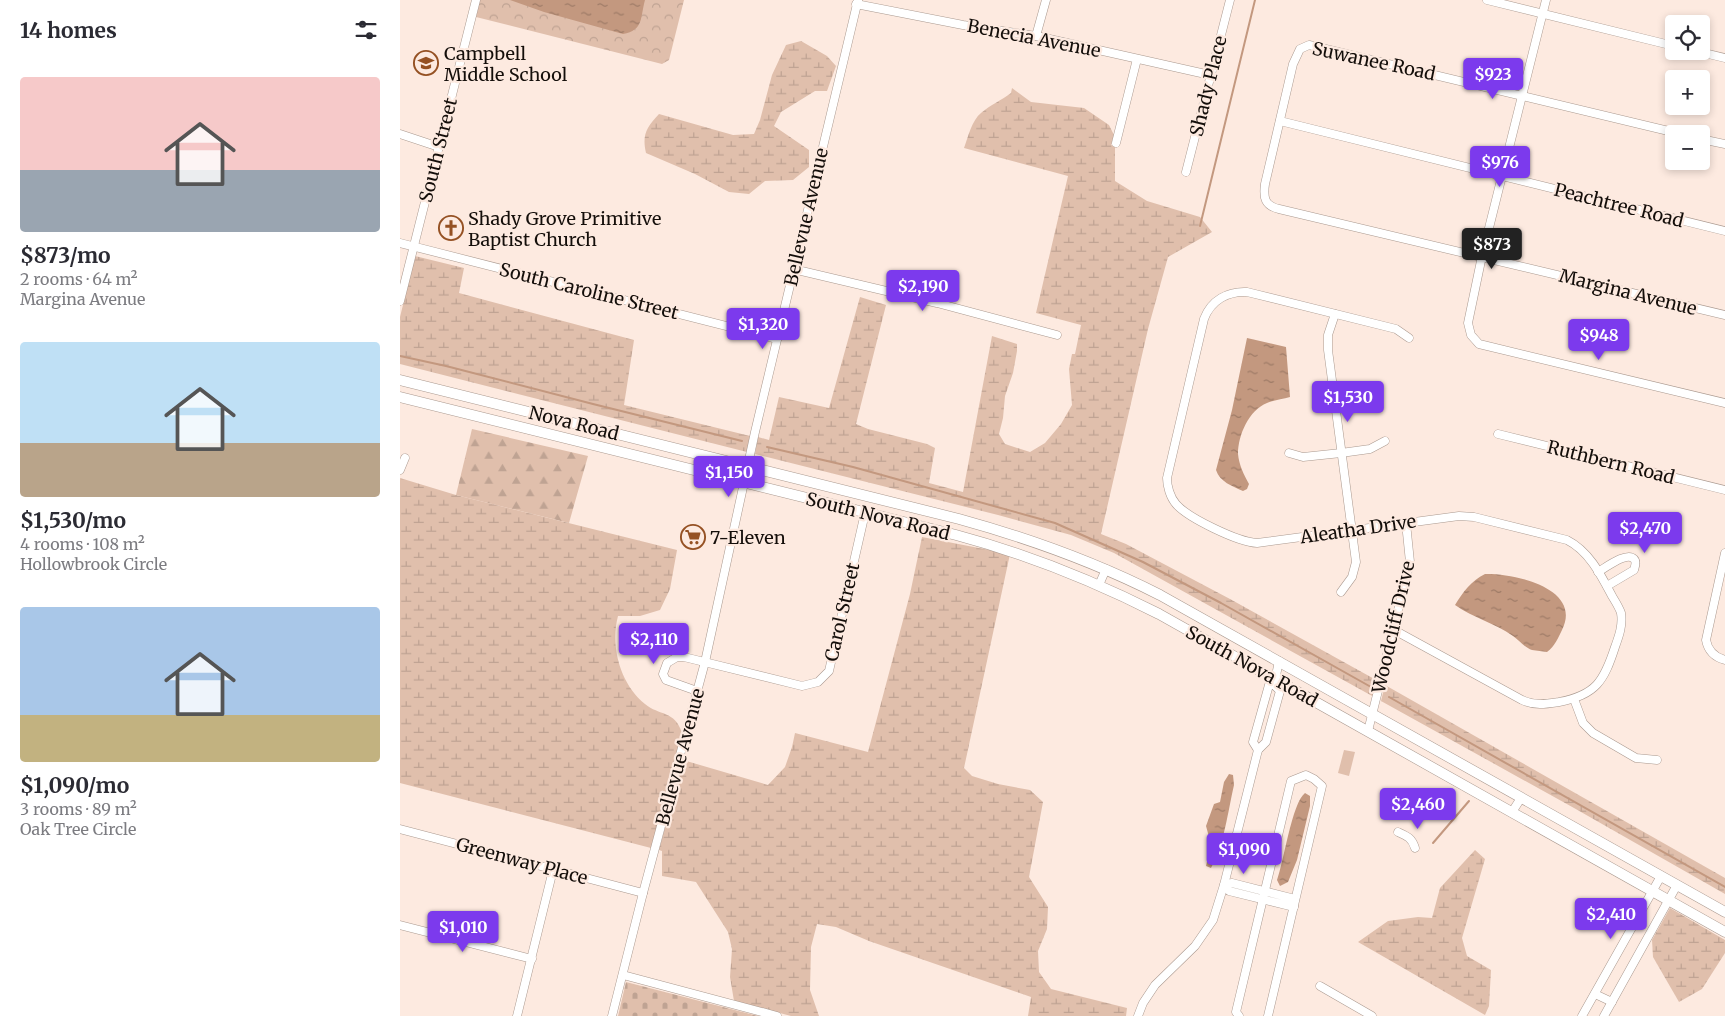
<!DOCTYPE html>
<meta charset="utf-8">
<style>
body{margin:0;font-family:Merriweather,serif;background:#f2f2f3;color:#2b2b33;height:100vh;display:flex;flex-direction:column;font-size:19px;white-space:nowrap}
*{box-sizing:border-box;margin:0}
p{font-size:16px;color:#7c7c81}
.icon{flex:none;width:28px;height:28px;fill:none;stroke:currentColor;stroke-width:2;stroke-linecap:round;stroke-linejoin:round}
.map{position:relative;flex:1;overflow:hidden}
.side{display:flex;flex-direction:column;background:#fff;width:400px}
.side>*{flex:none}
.controls{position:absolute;left:1265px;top:15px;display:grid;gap:10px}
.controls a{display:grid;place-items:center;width:45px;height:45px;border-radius:5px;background:#fff;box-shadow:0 2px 8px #0003;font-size:25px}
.price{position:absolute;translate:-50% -42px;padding:0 11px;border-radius:5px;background:#7c3aed;color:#fff;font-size:16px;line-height:32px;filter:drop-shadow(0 1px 2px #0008)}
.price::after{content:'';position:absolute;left:50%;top:30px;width:15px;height:11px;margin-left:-8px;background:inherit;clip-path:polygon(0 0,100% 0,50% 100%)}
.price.selected{background:#222;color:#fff}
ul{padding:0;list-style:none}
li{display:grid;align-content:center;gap:10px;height:265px;padding:0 20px}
li span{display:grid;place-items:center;height:155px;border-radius:5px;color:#555}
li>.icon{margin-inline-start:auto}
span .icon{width:90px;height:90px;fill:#fffc;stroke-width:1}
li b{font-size:21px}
h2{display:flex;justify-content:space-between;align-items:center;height:60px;padding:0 20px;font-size:21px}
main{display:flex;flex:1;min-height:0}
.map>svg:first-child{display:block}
</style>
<main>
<section class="side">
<h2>14 homes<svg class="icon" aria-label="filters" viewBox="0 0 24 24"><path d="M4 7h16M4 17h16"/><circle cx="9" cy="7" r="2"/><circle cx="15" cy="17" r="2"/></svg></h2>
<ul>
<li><span style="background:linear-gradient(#f6c9c9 60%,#9aa5b1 0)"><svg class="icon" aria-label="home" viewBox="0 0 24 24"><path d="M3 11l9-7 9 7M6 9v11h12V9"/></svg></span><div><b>$873/mo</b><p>2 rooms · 64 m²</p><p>Margina Avenue</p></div></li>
<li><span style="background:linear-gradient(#bfe0f5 65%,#b9a48a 0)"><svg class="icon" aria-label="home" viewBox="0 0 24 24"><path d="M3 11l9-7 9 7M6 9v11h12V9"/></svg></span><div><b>$1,530/mo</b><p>4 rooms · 108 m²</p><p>Hollowbrook Circle</p></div></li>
<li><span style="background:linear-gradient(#a9c7e8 70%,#c2b280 0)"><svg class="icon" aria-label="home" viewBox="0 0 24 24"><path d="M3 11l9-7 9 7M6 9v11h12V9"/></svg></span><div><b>$1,090/mo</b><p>3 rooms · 89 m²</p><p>Oak Tree Circle</p></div></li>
</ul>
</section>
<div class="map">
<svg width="1325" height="1016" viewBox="0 0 1325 1016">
<defs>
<pattern id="forest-firs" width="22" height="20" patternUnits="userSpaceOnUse" patternTransform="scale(1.25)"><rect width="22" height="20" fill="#e0bfac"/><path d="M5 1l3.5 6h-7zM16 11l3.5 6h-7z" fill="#bfa393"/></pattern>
<pattern id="wetland-marsh" width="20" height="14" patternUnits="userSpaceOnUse" patternTransform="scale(1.25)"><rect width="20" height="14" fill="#e0bfac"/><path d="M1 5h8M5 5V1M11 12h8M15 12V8" fill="none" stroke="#bfa393"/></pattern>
<pattern id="cemetery-stones" width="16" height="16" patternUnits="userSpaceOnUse" patternTransform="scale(1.25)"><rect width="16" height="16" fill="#e0bfac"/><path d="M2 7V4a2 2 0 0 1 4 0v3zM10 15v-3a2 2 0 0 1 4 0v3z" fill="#bfa393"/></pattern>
<pattern id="park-crowns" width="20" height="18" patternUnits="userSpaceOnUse" patternTransform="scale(1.25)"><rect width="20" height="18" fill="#e0bfac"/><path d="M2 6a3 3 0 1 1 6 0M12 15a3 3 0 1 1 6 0" fill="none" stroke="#bfa393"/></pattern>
<pattern id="water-ripples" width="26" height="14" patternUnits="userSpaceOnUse" patternTransform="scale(1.25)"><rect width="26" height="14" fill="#c3987f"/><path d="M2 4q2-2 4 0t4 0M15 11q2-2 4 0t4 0" fill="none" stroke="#9d7a66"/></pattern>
</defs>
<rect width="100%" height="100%" fill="#fdeae0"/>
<!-- forest -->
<path fill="url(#forest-firs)" d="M72 429 188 456 169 523 56 495Z"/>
<!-- wetland -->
<g fill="url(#wetland-marsh)">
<path d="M401 41 427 56 436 66 427 91H415L381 112 374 126 409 150V167L393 180 365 181 349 194 329 192 295 174 246 153C242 135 246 128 259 114L333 135 354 134 360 120 372 75 386 45Z"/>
<path d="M612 88 631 102 684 108 709 125 714 135 711 145 715 146V181L747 201 800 217 812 232 768 257 748 329 701 534 726 544 830 599 978 681 974 697 714 553 671 535 598 515 355 454 358 437 369 440 379 397 429 408 460 297 486 305 456 424 468 429 527 444 535 448 529 483 563 492 592 336 617 344V351L613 373 605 396 603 418 599 434 605 444 630 452 645 443 661 424 672 405 669 369 672 354H675L681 325 636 313 668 176 564 148C568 137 572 120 581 113 590 105 602 100 611 93Z"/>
<path d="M15 256 64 268 59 293 234 340 224 405 350 436 347 452 0 364V317Z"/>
<path d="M0 478 56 495 277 550 270 589 260 610 240 616H218C210 646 220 684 245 704 259 716 275 710 282 733L251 848 0 783Z"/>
<path d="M522 537 610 554 564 768 572 776 598 784 630 790 643 802 629 877 648 907 647 929 638 951 639 972 651 989 727 1008 726 1016H628L631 997 469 941 436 927 417 924 411 947 410 990 419 1016H391L334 1001 330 977 332 949 328 932 296 882 262 876V851L259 850 283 760 368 785 385 767 392 747 395 733 468 752 510 594Z"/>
<path d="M985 685 1325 878V894L1174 808 981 701Z"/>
<path d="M1075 850 1085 859 1062 938 1067 956 1091 970 1089 1006 1085 1015 958 942 988 921 1018 917 1032 918 1040 888Z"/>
<path d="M1270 908 1325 940V953L1302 989 1279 1002 1253 957 1252 940Z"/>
</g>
<!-- cemetery -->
<path fill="url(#cemetery-stones)" d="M226 982 358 1016H218Z"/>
<!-- park -->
<path fill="url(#park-crowns)" d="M80 0H284L269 60 262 64 76 17Z"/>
<!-- pitch -->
<path fill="#e0bfac" d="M944 750 955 752 949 776 938 773Z"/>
<!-- water -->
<g fill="url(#water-ripples)">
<path d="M110 0H245C240 18 244 30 223 34L144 12Z"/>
<path d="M847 338 886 347 890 397C883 399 874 400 867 403 849 410 838 435 838 454 839 465 844 475 849 484L847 489 843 491C832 486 820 482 816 470L832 410Z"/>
<path d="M1085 574C1113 573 1183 588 1162 630 1158 638 1155 646 1147 652 1142 651 1137 651 1132 650 1125 648 1119 640 1113 636 1095 623 1073 618 1055 605 1063 592 1071 581 1085 574Z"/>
<path d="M829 774 833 775 834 785C828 811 824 845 811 868L806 866 811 844 806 826 814 804 820 802 824 782Z"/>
<path d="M905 793 910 796V806L897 860 888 882 880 886 877 880C884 861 892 803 905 793Z"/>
</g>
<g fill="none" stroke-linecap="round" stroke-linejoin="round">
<!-- stream -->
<g stroke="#c3987f" stroke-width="2">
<path d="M800 226 855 0"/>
<path d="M0 356 46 366 193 404 342 441"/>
<path d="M367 447 453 467 655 523 743 562 821 603 971 687"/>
<path d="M989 697 1325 887"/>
<path d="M1033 843 1069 801"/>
</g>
<defs>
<g id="minor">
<path d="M1087 0 1274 46"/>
<path d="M1146 0 1082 256 1068 323 1071 335 1079 344 1325 403"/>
<path d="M456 4 563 25 636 36 810 75"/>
<path d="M636 36 646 0"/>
<path d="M1296 51 1325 58"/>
<path d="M880 121 1325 231"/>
<path d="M0 134 39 147"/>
<path d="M1281 134 909 45 900 49 893 64 865 184C863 198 865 206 879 209L1325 315"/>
<path d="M1301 139 1325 144"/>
<path d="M716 143 737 59"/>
<path d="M786 172 830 0"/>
<path d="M0 243 377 339"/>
<path d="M393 269 537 303 657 335"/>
<path d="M0 301 76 0"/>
<path d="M935 314 928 335V350L956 562 952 577 941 592"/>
<path d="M1098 434 1325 490"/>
<path d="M889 453 903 457 941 453 970 449 985 441"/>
<path d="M0 470 5 458"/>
<path d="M1325 553 1306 640C1308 651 1314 657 1325 660"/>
<path d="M1198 572C1205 568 1227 551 1234 559 1237 562 1235 566 1234 570L1207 586"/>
<path d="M699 585 706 569"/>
<path d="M994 630 1122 700C1135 706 1146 704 1159 702 1196 695 1204 681 1215 647 1219 636 1223 625 1221 613 1219 607 1215 601 1212 596 1201 575 1189 551 1167 540L1074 517 1059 516 857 543C838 542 788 518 776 504 770 497 767 486 767 478L804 319C811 300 828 291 847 292L996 329 1009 338"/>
<path d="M874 685 880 691 866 742 858 750 853 742 869 685H874L879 661"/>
<path d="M297 691 266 680 263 674 267 663 277 657H284L402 686 418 682 429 671 465 513"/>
<path d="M1174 699 1183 723 1193 733 1236 758 1257 760"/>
<path d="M968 731 1010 562 1006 523"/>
<path d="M1112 812 1121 798"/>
<path d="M0 829 243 893"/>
<path d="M998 832C1007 836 1012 838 1015 848"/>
<path d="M894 907 829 891 824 885 832 883 895 899"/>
<path d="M0 925 132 959"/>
<path d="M223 975 377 1016"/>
<path d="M920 986 972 1016"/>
<path d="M1195 994 1212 1002"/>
<path d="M117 1016 153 870"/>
<path d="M212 1016 243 893 305 662 355 432 458 0"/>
<path d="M738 1016 743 1003 755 985 795 946 813 920 824 885 858 750"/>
<path d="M839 1016 836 1012 891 781 906 775 914 779 922 786 868 1016"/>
<path d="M1182 1016 1261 876"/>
<path d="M1204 1016 1277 885"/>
</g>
<g id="major">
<path d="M0 380 559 519C628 538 695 562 760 595L1325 912"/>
<path d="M0 397 556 535C627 554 694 581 759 614L1325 932"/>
</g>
</defs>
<!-- minor casing -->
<use href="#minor" stroke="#aa998f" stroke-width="9"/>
<!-- major casing -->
<use href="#major" stroke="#aa998f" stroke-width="11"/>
<!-- minor -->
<use href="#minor" stroke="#fff" stroke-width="8"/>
<!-- major -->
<use href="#major" stroke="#fff" stroke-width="10"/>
</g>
<!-- icons -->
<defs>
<symbol id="school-ring" viewBox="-11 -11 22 22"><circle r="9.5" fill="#fdeae0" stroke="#955123" stroke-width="1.5"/><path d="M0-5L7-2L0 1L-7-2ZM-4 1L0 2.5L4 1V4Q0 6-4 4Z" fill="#955123"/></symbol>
<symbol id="church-ring" viewBox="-11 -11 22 22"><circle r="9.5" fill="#fdeae0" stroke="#955123" stroke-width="1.5"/><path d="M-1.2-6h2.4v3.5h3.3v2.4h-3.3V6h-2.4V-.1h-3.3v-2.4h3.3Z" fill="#955123"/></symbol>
<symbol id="supermarket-ring" viewBox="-11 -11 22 22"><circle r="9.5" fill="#fdeae0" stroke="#955123" stroke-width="1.5"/><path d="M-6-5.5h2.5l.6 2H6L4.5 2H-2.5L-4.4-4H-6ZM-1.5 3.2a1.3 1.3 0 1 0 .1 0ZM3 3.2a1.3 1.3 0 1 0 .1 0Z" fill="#955123"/></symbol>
</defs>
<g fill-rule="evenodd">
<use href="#school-ring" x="12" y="49" width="28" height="28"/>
<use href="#church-ring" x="37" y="214" width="28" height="28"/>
<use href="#supermarket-ring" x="279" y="523" width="28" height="28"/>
</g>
<g text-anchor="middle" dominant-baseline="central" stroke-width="4.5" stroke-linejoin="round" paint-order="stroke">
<!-- street labels -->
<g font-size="18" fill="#140e0a" stroke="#fdeae0">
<text transform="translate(634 38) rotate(11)">Benecia Avenue</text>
<text transform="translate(974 61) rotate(12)">Suwanee Road</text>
<text transform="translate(808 86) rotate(-76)">Shady Place</text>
<text transform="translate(38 150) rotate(-76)">South Street</text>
<text transform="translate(1219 205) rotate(14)">Peachtree Road</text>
<text transform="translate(406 217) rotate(-77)">Bellevue Avenue</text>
<text transform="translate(189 291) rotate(14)">South Caroline Street</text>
<text transform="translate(1228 292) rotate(14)">Margina Avenue</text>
<text transform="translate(174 423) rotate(14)">Nova Road</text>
<text transform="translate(1211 462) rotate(14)">Ruthbern Road</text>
<text transform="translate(478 516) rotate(14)">South Nova Road</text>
<text transform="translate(958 529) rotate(-8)">Aleatha Drive</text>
<text transform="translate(442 612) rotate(-77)">Carol Street</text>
<text transform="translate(993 627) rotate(-77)">Woodcliff Drive</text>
<text transform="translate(852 666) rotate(29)">South Nova Road</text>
<text transform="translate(280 757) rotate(-75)">Bellevue Avenue</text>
<text transform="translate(122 861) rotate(15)">Greenway Place</text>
</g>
<!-- poi labels -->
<g font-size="18" fill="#140e0a" stroke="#fdeae0" text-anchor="start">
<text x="44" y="53">Campbell<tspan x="44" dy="21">Middle School</tspan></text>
<text x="68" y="218">Shady Grove Primitive<tspan x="68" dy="21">Baptist Church</tspan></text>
<text x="310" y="537">7-Eleven</text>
</g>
</g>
</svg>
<div class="controls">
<a><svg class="icon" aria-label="locate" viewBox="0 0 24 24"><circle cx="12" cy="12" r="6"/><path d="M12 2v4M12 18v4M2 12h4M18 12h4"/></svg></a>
<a>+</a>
<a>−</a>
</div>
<b class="price" style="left:1093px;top:100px">$923</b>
<b class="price" style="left:1100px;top:188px">$976</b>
<b class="price selected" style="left:1092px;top:270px">$873</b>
<b class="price" style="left:523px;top:312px">$2,190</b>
<b class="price" style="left:363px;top:350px">$1,320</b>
<b class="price" style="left:1199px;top:361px">$948</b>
<b class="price" style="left:948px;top:423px">$1,530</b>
<b class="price" style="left:329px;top:498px">$1,150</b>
<b class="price" style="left:1245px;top:554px">$2,470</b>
<b class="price" style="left:254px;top:665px">$2,110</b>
<b class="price" style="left:1018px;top:830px">$2,460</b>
<b class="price" style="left:844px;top:875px">$1,090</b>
<b class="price" style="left:1211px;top:940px">$2,410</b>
<b class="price" style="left:63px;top:953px">$1,010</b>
</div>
</main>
